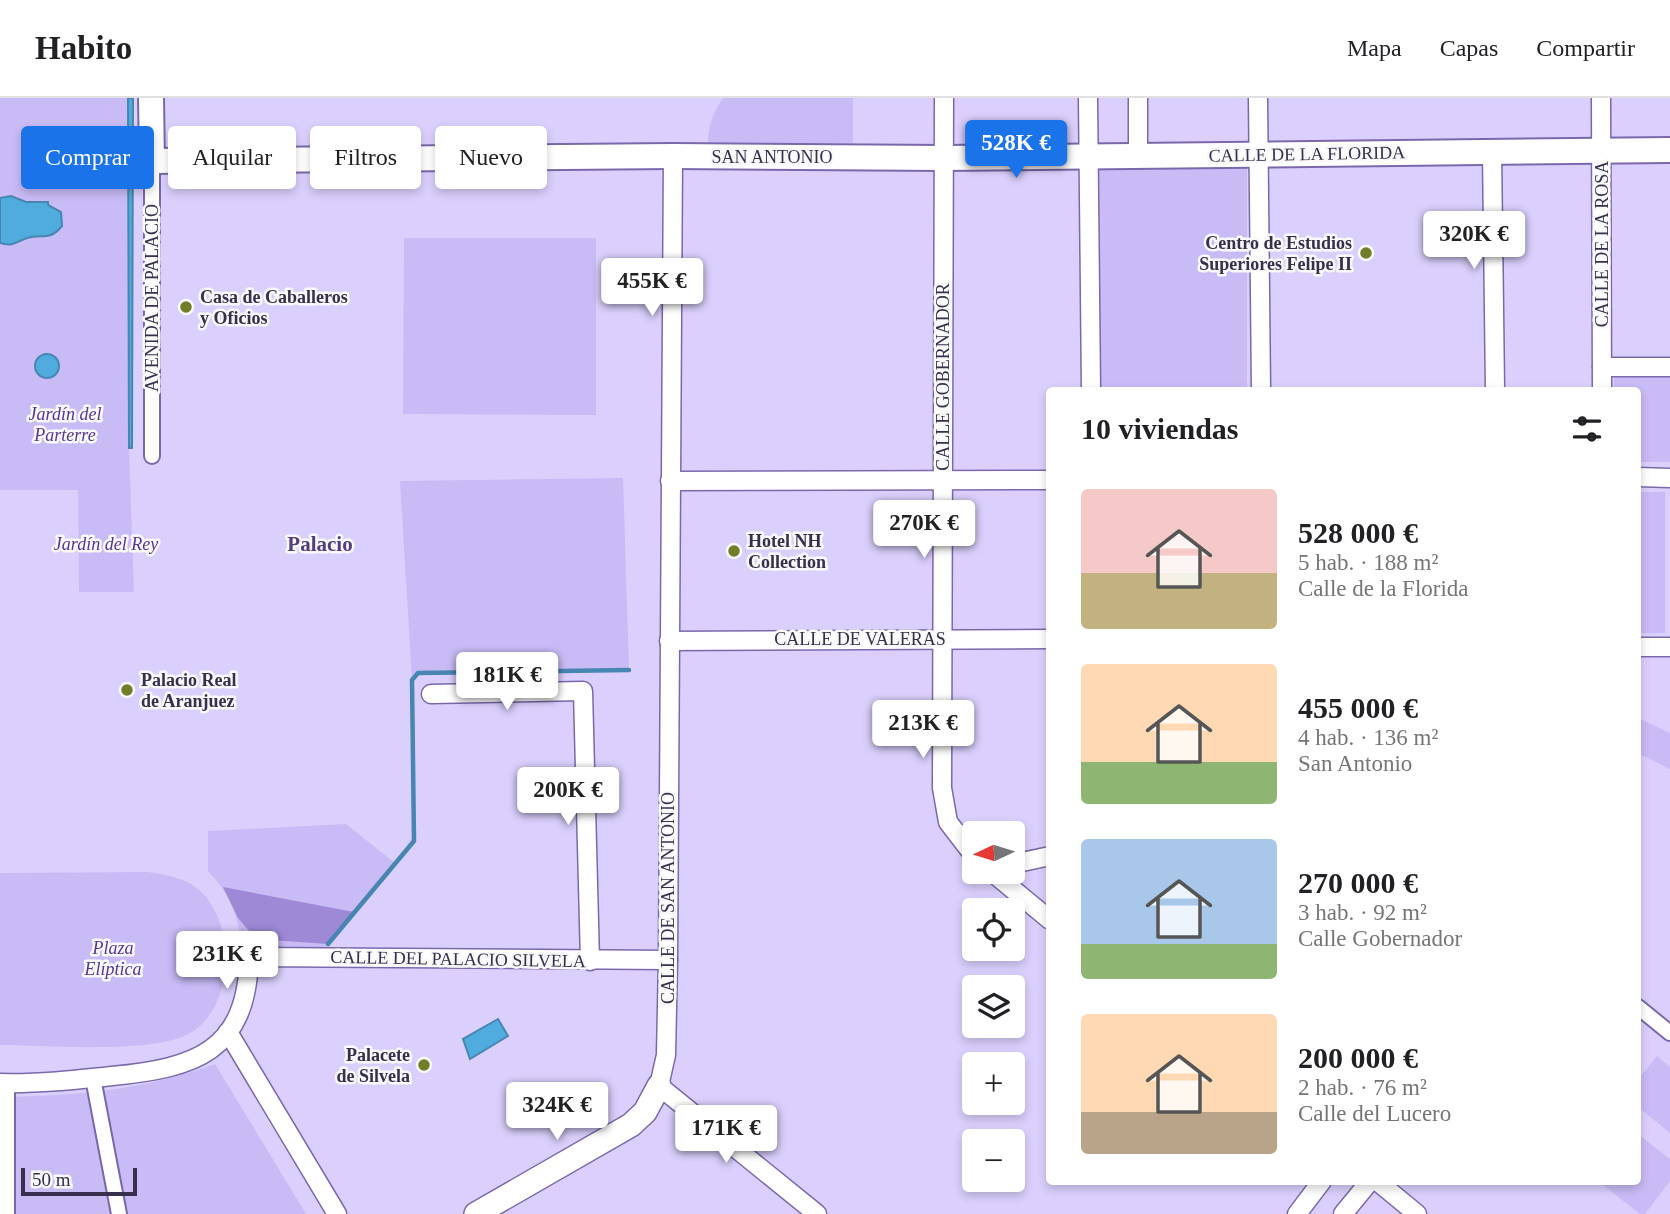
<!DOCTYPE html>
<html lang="es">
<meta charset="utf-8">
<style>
body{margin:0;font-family:Georgia,serif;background:#f6f6f6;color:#202124;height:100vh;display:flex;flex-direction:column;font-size:26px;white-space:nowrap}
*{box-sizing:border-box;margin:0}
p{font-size:23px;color:#757577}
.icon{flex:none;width:38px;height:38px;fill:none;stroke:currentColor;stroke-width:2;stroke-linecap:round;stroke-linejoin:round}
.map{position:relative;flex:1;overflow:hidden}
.sheet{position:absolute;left:1046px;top:289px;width:595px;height:798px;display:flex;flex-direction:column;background:#fff;border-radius:7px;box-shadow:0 4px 10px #0003}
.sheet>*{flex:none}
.banner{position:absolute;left:21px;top:28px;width:665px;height:63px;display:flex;gap:14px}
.needle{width:46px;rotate:266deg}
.fabs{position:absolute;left:962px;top:723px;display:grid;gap:14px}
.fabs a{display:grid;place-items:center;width:63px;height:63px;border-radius:7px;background:#fff;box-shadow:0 4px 10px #0003;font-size:35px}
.scale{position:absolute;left:21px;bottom:18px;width:116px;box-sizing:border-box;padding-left:7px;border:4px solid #372f4d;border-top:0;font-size:19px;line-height:24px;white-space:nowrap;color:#372f4d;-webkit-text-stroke:5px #f9f9f9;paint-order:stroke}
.price{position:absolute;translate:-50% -60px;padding:0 16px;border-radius:7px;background:#fff;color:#222;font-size:23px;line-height:46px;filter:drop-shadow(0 2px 4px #0008)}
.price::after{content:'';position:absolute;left:50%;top:42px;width:21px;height:16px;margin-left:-10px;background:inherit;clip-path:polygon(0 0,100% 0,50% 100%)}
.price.selected{background:#1a73e8;color:#fff}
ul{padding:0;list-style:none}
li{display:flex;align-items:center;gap:21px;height:175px;padding:0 35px}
li span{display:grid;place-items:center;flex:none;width:196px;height:140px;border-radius:7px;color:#555}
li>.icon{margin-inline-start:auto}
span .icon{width:84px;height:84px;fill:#fffc;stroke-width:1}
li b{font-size:30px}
h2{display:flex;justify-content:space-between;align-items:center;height:84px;padding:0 35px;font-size:30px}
.pill{padding:0 24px;border-radius:7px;background:#fff;box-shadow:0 4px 10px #0003;font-size:24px;line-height:63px}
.pill.selected{background:#1a73e8;color:#fff}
header{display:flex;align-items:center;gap:42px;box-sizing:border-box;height:98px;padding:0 35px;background:#fff;border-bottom:2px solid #e0e0e0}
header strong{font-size:33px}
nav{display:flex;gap:38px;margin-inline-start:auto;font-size:24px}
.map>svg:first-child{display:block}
</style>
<header>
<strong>Habito</strong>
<nav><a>Mapa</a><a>Capas</a><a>Compartir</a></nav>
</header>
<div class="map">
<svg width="1670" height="1116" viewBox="0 0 1670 1116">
<rect width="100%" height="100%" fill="#dbd0fd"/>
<!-- green -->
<g fill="#c9bbf6">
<path d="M0 0H128L129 350 134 494H79L78 392H0Z"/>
<path d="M723 0H853V45L708 48C707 30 713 14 723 0Z"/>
<path d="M1096 70H1247V292H1097Z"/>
<path d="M404 140H596V317L403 316Z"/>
<path d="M1614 278H1670V364H1638V292H1614Z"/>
<path d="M623 380 629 572 427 574 418 575 412 582 400 383Z"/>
<rect x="1638" y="394" width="27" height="141"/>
<path d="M1638 620 1670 635V671L1638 655Z"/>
<path d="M346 726 395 765 324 851H251L242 846C238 817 229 795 208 773V733Z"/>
<path d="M148 774C165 777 185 779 198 791 236 822 235 907 192 934 156 957 46 947 0 947V775Z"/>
<path d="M1657 958 1670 969V1035L1638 1009V982Z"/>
<path d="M215 966 306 1116H0V999C73 998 146 992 215 966Z"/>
<path d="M1638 1036 1670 1061V1083L1645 1116H1640L1598 1083H1638Z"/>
</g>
<!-- forest -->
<path fill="#9e89d6" d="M223 789 354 814 328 846 256 841 238 820Z"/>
<!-- water -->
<g fill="#50abde" stroke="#4886b2" stroke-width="2">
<path d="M128 0H133L132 350H129Z"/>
<path d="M11 98 26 104H48V107L61 114 62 128C49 144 42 135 27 140 16 144 13 149 0 145V100Z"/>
<circle cx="47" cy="268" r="12"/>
<path d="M498 921 508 938 470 961 463 941Z"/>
</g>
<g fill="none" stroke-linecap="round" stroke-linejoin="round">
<!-- stream -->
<path stroke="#4886b2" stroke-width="4.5" d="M328 846 414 743 412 582 418 575 629 572"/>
<defs>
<g id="pedestrian">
<path d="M152 63V358"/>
<path d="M1638 909 1670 935"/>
<path d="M93 980 119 1116"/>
<path d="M7 985V1116"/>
</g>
<g id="minor">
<path d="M944 0 942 690 948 724 975 759"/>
<path d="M1088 0 1091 292"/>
<path d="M1138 0V58"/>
<path d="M1258 0 1261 292"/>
<path d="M1601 0 1602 292"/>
<path d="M1492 53 1495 292"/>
<path d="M673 58 668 862 666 957 659 988 817 1116"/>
<path d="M1602 269H1670"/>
<path d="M1638 379 1670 380"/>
<path d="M670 383 1050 382"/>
<path d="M669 543 1050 541"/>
<path d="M1638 549H1670"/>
<path d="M431 596 583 593 590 863"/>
<path d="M1013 766 1050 758"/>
<path d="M992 774 1050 822"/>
<path d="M228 934 337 1116"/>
<path d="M0 985C37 986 75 982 112 978 195 970 247 954 249 859L668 862"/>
<path d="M1377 1083 1417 1116"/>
<path d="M1297 1116 1322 1083"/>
<path d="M1343 1116 1370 1083"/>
</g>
<path id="tertiary" d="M476 1116 631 1027 645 1014 659 988"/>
<path id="secondary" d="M151 0 152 63 673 58 944 60 1670 52"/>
</defs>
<!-- pedestrian casing -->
<use href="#pedestrian" stroke="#7b68ac" stroke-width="18"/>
<!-- minor casing -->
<use href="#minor" stroke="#7b68ac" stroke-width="21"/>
<!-- tertiary casing -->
<use href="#tertiary" stroke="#7b68ac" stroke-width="26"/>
<!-- secondary casing -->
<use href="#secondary" stroke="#7b68ac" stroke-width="28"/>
<!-- pedestrian -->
<use href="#pedestrian" stroke="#fff" stroke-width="14"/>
<!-- minor -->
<use href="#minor" stroke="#fff" stroke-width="18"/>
<!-- tertiary -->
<use href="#tertiary" stroke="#fff" stroke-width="23"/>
<!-- secondary -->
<use href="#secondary" stroke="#fff" stroke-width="24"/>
</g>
<!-- markers -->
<g fill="#737d29" stroke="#f9f9f9" stroke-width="2.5">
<circle cx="1366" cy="155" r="7"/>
<circle cx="186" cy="209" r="7"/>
<circle cx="734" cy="453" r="7"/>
<circle cx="127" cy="592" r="7"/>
<circle cx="424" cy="967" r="7"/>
</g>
<g text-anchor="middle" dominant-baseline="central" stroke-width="5" stroke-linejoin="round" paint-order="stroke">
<!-- street labels -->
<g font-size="18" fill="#372f4d" stroke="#f9f9f9">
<text transform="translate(1307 56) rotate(-1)">CALLE DE LA FLORIDA</text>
<text x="772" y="59">SAN ANTONIO</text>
<text transform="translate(1602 146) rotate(-90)">CALLE DE LA ROSA</text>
<text transform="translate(152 200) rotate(-90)">AVENIDA DE PALACIO</text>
<text transform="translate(943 279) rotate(-90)">CALLE GOBERNADOR</text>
<text x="860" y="541">CALLE DE VALERAS</text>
<text transform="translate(668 800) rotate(-90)">CALLE DE SAN ANTONIO</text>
<text transform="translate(458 861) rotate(1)">CALLE DEL PALACIO SILVELA</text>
</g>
<!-- poi labels -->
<g font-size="18" font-weight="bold" fill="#372f4d" stroke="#f9f9f9" text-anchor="start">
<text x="1352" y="145" text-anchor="end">Centro de Estudios<tspan x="1352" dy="21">Superiores Felipe II</tspan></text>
<text x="200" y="199">Casa de Caballeros<tspan x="200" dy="21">y Oficios</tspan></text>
<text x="748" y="443">Hotel NH<tspan x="748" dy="21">Collection</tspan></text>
<text x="141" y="582">Palacio Real<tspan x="141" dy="21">de Aranjuez</tspan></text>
<text x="410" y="957" text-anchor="end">Palacete<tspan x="410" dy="21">de Silvela</tspan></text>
</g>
<!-- park labels -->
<g font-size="18" font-style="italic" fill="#573692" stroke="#f9f9f9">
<text x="65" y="316">Jardín del<tspan x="65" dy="21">Parterre</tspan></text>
<text x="106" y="446">Jardín del Rey</text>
<text x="113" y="850">Plaza<tspan x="113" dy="21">Elíptica</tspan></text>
</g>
<!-- quarter labels -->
<g font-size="21" font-weight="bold" fill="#523e7e" stroke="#f9f9f9">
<text x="320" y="446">Palacio</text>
</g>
</g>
</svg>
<div class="fabs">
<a><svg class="needle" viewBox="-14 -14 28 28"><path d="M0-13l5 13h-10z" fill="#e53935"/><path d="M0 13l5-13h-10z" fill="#757577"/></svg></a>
<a><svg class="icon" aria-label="locate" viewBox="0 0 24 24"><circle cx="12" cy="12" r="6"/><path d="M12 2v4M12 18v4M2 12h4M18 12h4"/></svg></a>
<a><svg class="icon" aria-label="layers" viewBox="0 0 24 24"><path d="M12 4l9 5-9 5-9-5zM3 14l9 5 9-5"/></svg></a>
<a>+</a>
<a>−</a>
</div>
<div class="scale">50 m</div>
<b class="price selected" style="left:1016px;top:82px">528K €</b>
<b class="price" style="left:1474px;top:173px">320K €</b>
<b class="price" style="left:652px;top:220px">455K €</b>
<b class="price" style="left:924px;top:462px">270K €</b>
<b class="price" style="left:507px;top:614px">181K €</b>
<b class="price" style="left:923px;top:662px">213K €</b>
<b class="price" style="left:568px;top:729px">200K €</b>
<b class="price" style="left:227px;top:893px">231K €</b>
<b class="price" style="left:557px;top:1044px">324K €</b>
<b class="price" style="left:726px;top:1067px">171K €</b>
<div class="banner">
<a class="pill selected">Comprar</a>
<a class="pill">Alquilar</a>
<a class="pill">Filtros</a>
<a class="pill">Nuevo</a>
</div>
<section class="sheet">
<h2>10 viviendas<svg class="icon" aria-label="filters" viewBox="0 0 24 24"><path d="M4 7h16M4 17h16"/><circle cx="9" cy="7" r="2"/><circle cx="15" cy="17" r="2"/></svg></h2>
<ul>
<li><span style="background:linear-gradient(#f6c9c9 60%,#c2b280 0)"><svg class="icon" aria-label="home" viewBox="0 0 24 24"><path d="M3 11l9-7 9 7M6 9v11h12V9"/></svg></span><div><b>528 000 €</b><p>5 hab. · 188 m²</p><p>Calle de la Florida</p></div></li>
<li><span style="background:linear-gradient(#ffd9b3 70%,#8fb573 0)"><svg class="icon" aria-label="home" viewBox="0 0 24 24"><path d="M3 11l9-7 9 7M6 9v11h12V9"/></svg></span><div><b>455 000 €</b><p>4 hab. · 136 m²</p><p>San Antonio</p></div></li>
<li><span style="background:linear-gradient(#a9c7e8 75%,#8fb573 0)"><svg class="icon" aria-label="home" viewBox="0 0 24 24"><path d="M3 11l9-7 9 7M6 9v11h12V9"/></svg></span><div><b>270 000 €</b><p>3 hab. · 92 m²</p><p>Calle Gobernador</p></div></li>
<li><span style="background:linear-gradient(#ffd9b3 70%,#b9a48a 0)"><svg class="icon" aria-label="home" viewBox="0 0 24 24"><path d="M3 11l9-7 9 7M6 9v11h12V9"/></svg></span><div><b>200 000 €</b><p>2 hab. · 76 m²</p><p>Calle del Lucero</p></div></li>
</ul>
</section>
</div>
